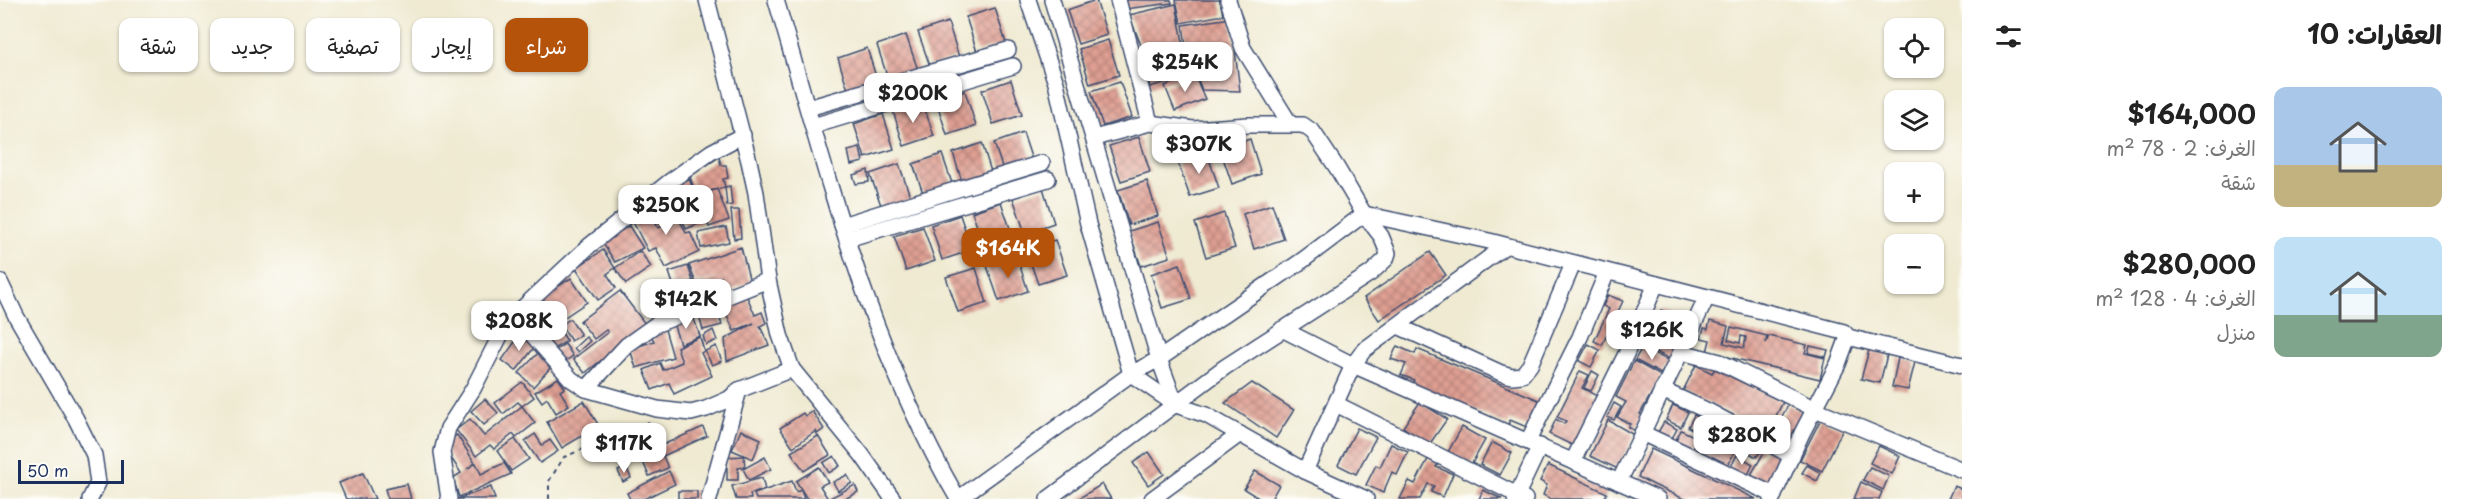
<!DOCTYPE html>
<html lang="ar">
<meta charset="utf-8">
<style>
body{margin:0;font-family:"Playpen Sans","Playpen Sans Arabic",sans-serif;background:#f2f2f2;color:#222;direction:rtl;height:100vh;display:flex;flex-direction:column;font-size:22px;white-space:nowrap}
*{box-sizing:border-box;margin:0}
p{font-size:20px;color:#767676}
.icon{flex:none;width:33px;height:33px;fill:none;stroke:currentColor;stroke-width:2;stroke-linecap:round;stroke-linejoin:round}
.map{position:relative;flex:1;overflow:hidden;direction:ltr}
.drawer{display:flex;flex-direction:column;background:#fff;width:510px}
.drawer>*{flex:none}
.banner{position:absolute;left:18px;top:18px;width:570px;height:54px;direction:rtl;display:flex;gap:12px}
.buttons{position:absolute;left:1884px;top:18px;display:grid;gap:12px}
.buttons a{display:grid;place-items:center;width:60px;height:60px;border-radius:12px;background:#fff;box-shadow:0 2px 4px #0004;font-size:30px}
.scale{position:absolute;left:18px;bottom:15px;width:106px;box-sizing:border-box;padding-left:6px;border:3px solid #1b2f5e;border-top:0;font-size:16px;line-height:21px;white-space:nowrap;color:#1b2f5e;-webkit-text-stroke:4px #fdfcf7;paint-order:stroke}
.price{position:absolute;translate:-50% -51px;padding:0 14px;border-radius:12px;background:#fff;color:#222;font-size:20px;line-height:39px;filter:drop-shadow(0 2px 3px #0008)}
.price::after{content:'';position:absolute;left:50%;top:36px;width:18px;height:14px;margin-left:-9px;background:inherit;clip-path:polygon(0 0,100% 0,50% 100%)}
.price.selected{background:#b45309;color:#fff}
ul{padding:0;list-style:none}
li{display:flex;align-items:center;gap:18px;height:150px;padding:0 30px}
li span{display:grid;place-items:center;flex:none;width:168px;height:120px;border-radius:12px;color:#555}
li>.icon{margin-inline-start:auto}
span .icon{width:72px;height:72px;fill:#fffc;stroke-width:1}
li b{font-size:26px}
h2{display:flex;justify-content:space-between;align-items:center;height:72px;padding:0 30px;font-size:26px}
.pill{padding:0 21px;border-radius:12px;background:#fff;box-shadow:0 2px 4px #0004;font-size:21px;line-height:54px}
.pill.selected{background:#b45309;color:#fff}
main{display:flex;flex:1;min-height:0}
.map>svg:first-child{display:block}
</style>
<main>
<section class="drawer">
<h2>العقارات: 10<svg class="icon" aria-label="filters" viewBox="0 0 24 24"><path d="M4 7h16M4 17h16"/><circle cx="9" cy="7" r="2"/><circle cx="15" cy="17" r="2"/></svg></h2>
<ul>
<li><span style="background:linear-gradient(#a9c7e8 65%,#c2b280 0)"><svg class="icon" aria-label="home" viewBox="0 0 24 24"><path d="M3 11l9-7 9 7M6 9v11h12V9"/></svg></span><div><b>$164,000</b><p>الغرف: 2 · 78 m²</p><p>شقة</p></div></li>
<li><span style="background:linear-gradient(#bfe0f5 65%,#7fa58c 0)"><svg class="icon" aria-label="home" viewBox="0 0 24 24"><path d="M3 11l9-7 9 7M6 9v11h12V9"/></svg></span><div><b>$280,000</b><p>الغرف: 4 · 128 m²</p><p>منزل</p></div></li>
</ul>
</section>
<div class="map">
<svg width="1962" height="499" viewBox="0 0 1962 499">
<defs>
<pattern id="building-cross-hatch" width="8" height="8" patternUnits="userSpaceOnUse" patternTransform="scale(1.5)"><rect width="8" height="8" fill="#df9f92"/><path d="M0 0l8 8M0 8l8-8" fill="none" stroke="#b4827a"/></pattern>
</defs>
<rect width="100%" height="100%" fill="#fdfcf7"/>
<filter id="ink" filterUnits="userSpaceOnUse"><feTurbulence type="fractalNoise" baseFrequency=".0167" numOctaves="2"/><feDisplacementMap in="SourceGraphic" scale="12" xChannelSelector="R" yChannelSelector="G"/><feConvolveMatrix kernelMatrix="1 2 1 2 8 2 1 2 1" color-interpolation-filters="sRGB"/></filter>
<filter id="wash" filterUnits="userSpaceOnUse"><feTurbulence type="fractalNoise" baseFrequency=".008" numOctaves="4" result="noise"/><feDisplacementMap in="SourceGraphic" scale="24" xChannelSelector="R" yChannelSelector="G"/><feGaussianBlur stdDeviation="1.35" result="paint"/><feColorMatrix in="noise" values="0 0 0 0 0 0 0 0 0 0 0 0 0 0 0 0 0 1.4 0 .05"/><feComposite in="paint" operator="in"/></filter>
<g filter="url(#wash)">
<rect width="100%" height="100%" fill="#efead1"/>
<g id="blocks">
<!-- building -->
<g fill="url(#building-cross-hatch)">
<path d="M1096 0 1107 35 1078 44 1067 10Z"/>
<path d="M1123 0H1171L1172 3 1125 9Z"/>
<path d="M1176 0H1220L1223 15 1181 23Z"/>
<path d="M1176 4 1185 53 1147 60 1129 15Z"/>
<path d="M995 8 1006 43 977 52 966 17Z"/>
<path d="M1231 18 1240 91 1202 90 1187 53 1183 25Z"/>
<path d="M948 22 959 57 930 66 918 32Z"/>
<path d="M906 35 918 70 888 79 877 45Z"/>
<path d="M1108 40 1119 75 1090 84 1079 49Z"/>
<path d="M867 48 878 83 849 93 838 58Z"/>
<path d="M1186 53 1193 74 1150 87 1143 65Z"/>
<path d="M1194 74 1205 99 1175 111 1165 86Z"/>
<path d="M1011 80 1022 115 993 124 982 90Z"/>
<path d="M1120 82 1132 117 1103 126 1091 91Z"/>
<path d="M965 91 976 126 947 135 936 100Z"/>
<path d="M922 101 934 136 904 146 893 111Z"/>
<path d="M883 114 894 149 865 158 854 124Z"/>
<path d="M1023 133 1032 160 1003 170 994 143Z"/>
<path d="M1139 137 1150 172 1121 181 1109 146Z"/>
<path d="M1250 139 1261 174 1232 184 1220 149Z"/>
<path d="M982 143 993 178 964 188 953 153Z"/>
<path d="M860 148 863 162 851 165 848 151Z"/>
<path d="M1207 153 1219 188 1190 197 1178 163Z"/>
<path d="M942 154 954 189 925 199 913 164Z"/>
<path d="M719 157 721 165H726L728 178 723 179 725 187 695 195 705 221 686 229 670 187 689 179 695 193 690 176Z"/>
<path d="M899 164 911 199 882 208 870 174Z"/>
<path d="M868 170 869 182 856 184 853 175Z"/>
<path d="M1147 181 1158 216 1129 225 1118 190Z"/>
<path d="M730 186 732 205 727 206 725 187Z"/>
<path d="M1043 188 1054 223 1025 233 1013 198Z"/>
<path d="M717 189 729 220 709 227 702 207 711 204 700 207 697 196Z"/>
<path d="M664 200 673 214 656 224 658 228 679 219 686 233 690 232 699 252 666 268 656 248 648 251 633 222 651 214 648 209Z"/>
<path d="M1001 202 1013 237 984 247 972 212Z"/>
<path d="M1272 204 1284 239 1254 249 1243 214Z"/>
<path d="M731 210H739L741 238 734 239Z"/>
<path d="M1224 213 1235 248 1206 257 1195 223Z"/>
<path d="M960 215 972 250 942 260 931 225Z"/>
<path d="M1158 222 1170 257 1141 266 1129 231Z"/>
<path d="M629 226 643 248 615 262 602 242Z"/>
<path d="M726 227 729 242 701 248 698 233Z"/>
<path d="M923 227 935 261 906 271 894 236Z"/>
<path d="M1055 240 1067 275 1038 284 1026 249Z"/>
<path d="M741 247 750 282 683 310 675 292 696 283 697 286 722 277 696 283 689 265Z"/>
<path d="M603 250 615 268 640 251 651 267 626 284 615 268 607 274 616 288 598 300 576 268Z"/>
<path d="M1430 252 1446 275 1379 320 1364 298Z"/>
<path d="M1017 257 1028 291 999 301 987 266Z"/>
<path d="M1180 264 1191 299 1162 308 1151 274Z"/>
<path d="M688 266 693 281 674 287 669 272Z"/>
<path d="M976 268 987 303 958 312 946 277Z"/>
<path d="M571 278 587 302 541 333 529 316 544 306 539 299Z"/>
<path d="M620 291 646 325 585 373 573 359 608 332 606 330 594 339 580 321Z"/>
<path d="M746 294 755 315 762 312 766 323 760 326 769 345 727 361 725 339 754 323 734 331 722 304Z"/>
<path d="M1608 295 1623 301 1602 345 1594 341 1609 309 1603 306Z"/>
<path d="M716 307 722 325 703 330 698 313Z"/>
<path d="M1661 310 1688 325 1669 359 1643 345Z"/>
<path d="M693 316 700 336 680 344 673 323Z"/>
<path d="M570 319 581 335 571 341 561 325Z"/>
<path d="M1710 321 1728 326 1724 343 1744 348 1746 337 1741 336 1740 343 1728 340 1731 327 1767 336 1766 343 1769 336 1807 345 1805 353 1825 358 1820 379 1707 352 1710 340 1701 338 1704 328 1708 329Z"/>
<path d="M557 325 567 341 552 350 542 334Z"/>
<path d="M664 326 673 357 636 368 630 349 654 341 650 333Z"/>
<path d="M713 330 717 340 706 345 703 336Z"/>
<path d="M522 332 537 344 516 371 502 360Z"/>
<path d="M586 337 590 341 578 352 574 348Z"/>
<path d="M700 337 704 351 701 353 712 376 674 394 669 383 652 390 644 370 660 363 663 370 682 362 677 347Z"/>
<path d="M565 344 573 356 561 364 553 352Z"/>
<path d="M1588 344 1600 350 1591 367 1579 361Z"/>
<path d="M716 346 722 361 712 365 705 351Z"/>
<path d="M1397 346 1415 354 1417 349 1541 401 1529 428 1510 420 1508 425 1412 385 1414 380 1401 375 1406 364 1391 359Z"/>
<path d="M1810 346 1828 350 1826 357 1808 353Z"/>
<path d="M1642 347 1669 361 1661 374 1635 360Z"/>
<path d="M1869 350 1887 355 1880 383 1861 379Z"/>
<path d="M538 353 552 366 533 387 519 373Z"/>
<path d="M1898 358 1915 362 1908 390 1892 387Z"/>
<path d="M1634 361 1661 376 1640 414 1643 416 1635 431 1628 427 1630 424 1617 417 1626 402 1616 397Z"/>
<path d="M1696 365 1712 373 1715 369 1783 402 1768 432 1683 391Z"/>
<path d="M1580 371 1589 375 1582 388 1597 396 1576 447 1549 434 1556 419 1564 424 1566 421 1557 417Z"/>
<path d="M1592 371 1599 375 1591 391 1584 388Z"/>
<path d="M558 378 565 388 560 391 569 405 556 413 547 398 542 402 535 392Z"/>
<path d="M522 382 534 397 522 406 518 402 503 414 495 403Z"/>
<path d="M1252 383 1294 410 1276 438 1225 403Z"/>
<path d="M485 399 498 413 484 425 471 411Z"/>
<path d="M584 401 599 426 562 448 547 422Z"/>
<path d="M1420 402 1447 419 1429 445 1403 427Z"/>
<path d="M1614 403 1621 407 1614 420 1607 417Z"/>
<path d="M1673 405 1688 412 1681 427 1666 420Z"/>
<path d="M1788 405 1806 413 1791 443 1773 434Z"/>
<path d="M522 406 535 423 516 438 513 434 494 449 490 445 476 456 456 430 470 419 484 436Z"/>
<path d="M812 411 824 429 817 434 816 431 793 447 780 428 803 413 805 416Z"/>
<path d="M1694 415 1724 430 1718 442 1688 427Z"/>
<path d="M1821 419 1843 429 1822 471 1800 460Z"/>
<path d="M1608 420 1634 435 1618 469 1590 456Z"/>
<path d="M1664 422 1677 429 1671 440 1658 432Z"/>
<path d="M703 427 707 436 663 456 668 468 649 476 640 455Z"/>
<path d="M1462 427 1485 440 1471 465 1448 452Z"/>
<path d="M1357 428 1376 437 1356 474 1338 465Z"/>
<path d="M741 430 761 439 753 459 732 450Z"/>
<path d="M1681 430 1698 438 1693 448 1676 440Z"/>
<path d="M1727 430 1744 438 1741 445 1724 438Z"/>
<path d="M535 434 542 445 550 440 558 451 540 463 525 441Z"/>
<path d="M457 435 475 463 467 469 476 463 481 474 504 463 511 474 459 497 453 478 461 473 442 444Z"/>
<path d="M818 436 830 455 804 471 791 452Z"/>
<path d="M515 439 529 459 511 471 497 451Z"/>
<path d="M1722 439 1737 446 1727 468 1695 452 1701 440 1717 448Z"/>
<path d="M1748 441 1762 450 1756 457 1743 449Z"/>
<path d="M1492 442 1512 453 1500 475 1480 465Z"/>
<path d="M1391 444 1408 452 1397 475 1392 472 1383 493 1366 485 1376 465 1380 467Z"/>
<path d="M1879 446 1900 456 1892 474 1870 463Z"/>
<path d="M1651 449 1668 457 1756 499H1684L1654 485 1638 477Z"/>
<path d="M1766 449 1785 459 1771 489 1749 478Z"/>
<path d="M1149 452 1164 474 1148 485 1133 463Z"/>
<path d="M1737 455 1753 464 1747 477 1730 468Z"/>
<path d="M744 456 745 467 738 468V480H727V457Z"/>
<path d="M834 456 840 466 829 473 823 463Z"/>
<path d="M765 457 771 469 749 480 743 469Z"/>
<path d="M1428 459 1438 464 1436 467 1453 474 1443 497 1431 492 1434 486 1428 484 1420 499H1400L1409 481 1415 484Z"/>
<path d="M1548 465 1607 493 1604 499H1551L1543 495 1547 485 1540 481Z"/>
<path d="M1807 465 1821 473 1817 481 1802 473Z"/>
<path d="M626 467 631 478 623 482 618 471Z"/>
<path d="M819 467 828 482 820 486 828 499 855 485 858 492 845 499H807L796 481Z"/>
<path d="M1870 467 1889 476 1883 490 1863 480Z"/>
<path d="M669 471 675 484 644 499H630L627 493Z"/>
<path d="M1255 471 1279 485 1271 499H1260L1244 489Z"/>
<path d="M363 473 375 499H346L339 483Z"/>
<path d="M847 475 852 483 838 491 833 482Z"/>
<path d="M762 478 765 490 750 494 751 499H736L732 486Z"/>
<path d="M792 481 796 492 801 490 804 499H756L754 494Z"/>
<path d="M1861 482 1882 492 1879 499H1854Z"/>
<path d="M407 484 411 499H388L385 489Z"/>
<path d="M1102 484 1111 499H1078Z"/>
<path d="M1954 486 1962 489V499H1948Z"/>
<path d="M491 487 495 499H458Z"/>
<path d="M1483 490 1502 499H1479Z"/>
<rect x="678" y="491" width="19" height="8"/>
</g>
</g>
</g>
<g filter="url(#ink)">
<use href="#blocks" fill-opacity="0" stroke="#3b4b6f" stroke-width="1.5"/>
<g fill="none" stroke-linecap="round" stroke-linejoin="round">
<defs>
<g id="minor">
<path d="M707 0 749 161 756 193 768 280 780 335 792 369 862 455 893 499"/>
<path d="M776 0C827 172 867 343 958 499"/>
<path d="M1028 0 1056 83 1088 224 1131 374 1176 405 1206 415 1305 471 1366 499"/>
<path d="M1052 0 1159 359 1176 405"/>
<path d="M1118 0 1150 123"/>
<path d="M1228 0 1243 48 1290 124"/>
<path d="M808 108 1008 50"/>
<path d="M813 126 1013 66"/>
<path d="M842 225 1042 163"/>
<path d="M847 239 1048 179"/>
<path d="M0 282 16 316 76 419 94 455 98 483 90 499"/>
<path d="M515 315 571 379 586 389 657 409 691 413 706 409 729 399 739 390 792 369"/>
<path d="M1398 326 1501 373 1512 376 1522 375 1530 365 1573 264"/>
<path d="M1282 329 1353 365 1658 499"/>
<path d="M1848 337 1962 365"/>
<path d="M1681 352 1720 362 1815 409 1962 470"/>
<path d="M586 389 627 345 655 325 768 280"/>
<path d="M1662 390 1710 412 1792 456"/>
<path d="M1336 404 1525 499"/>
<path d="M1642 433 1774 495"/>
<path d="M1528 441 1580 337 1607 272"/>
<path d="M1573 461 1626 354 1656 284"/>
<path d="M1305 471 1353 365 1364 350 1505 246"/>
<path d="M1619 482 1707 297"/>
<path d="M449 499 442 452 448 428 473 389 500 336 515 315 589 246 669 182 711 152 743 135"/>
<path d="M709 499 739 390"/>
<path d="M958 499 1131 374 1159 359 1303 260 1364 214 1489 241 1844 332 1848 337 1838 364 1802 433 1772 499"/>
<path d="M1048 499 1225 367 1371 273 1386 259 1388 253 1381 236 1364 214 1337 168 1313 132 1303 125H1248L1193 129 1150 123 1094 138"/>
<path d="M1152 499 1240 434"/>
<path d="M1515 499 1540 446"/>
</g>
</defs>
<!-- minor casing -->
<use href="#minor" stroke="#3b4b6f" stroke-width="18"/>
<!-- path -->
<path stroke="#3b4b6f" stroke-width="2" stroke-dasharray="4.5 4.5" stroke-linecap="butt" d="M549 499V481L564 457 649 422"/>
<!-- minor -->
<use href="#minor" stroke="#fff" stroke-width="15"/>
</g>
</g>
</svg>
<div class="buttons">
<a><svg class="icon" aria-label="locate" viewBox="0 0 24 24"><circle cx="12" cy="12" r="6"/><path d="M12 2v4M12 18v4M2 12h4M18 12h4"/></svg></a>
<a><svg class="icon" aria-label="layers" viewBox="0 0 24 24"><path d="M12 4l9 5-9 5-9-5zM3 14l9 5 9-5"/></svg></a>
<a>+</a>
<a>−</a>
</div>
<div class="scale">50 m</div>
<b class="price" style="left:1185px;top:93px">$254K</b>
<b class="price" style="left:913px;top:124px">$200K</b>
<b class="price" style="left:1199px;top:175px">$307K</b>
<b class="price" style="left:666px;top:236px">$250K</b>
<b class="price selected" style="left:1008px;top:279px">$164K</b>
<b class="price" style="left:686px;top:330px">$142K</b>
<b class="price" style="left:519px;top:352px">$208K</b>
<b class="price" style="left:1652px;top:361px">$126K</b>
<b class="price" style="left:1742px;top:466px">$280K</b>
<b class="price" style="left:624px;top:474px">$117K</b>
<div class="banner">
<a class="pill selected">شراء</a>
<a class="pill">إيجار</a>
<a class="pill">تصفية</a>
<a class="pill">جديد</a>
<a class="pill">شقة</a>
</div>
</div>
</main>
